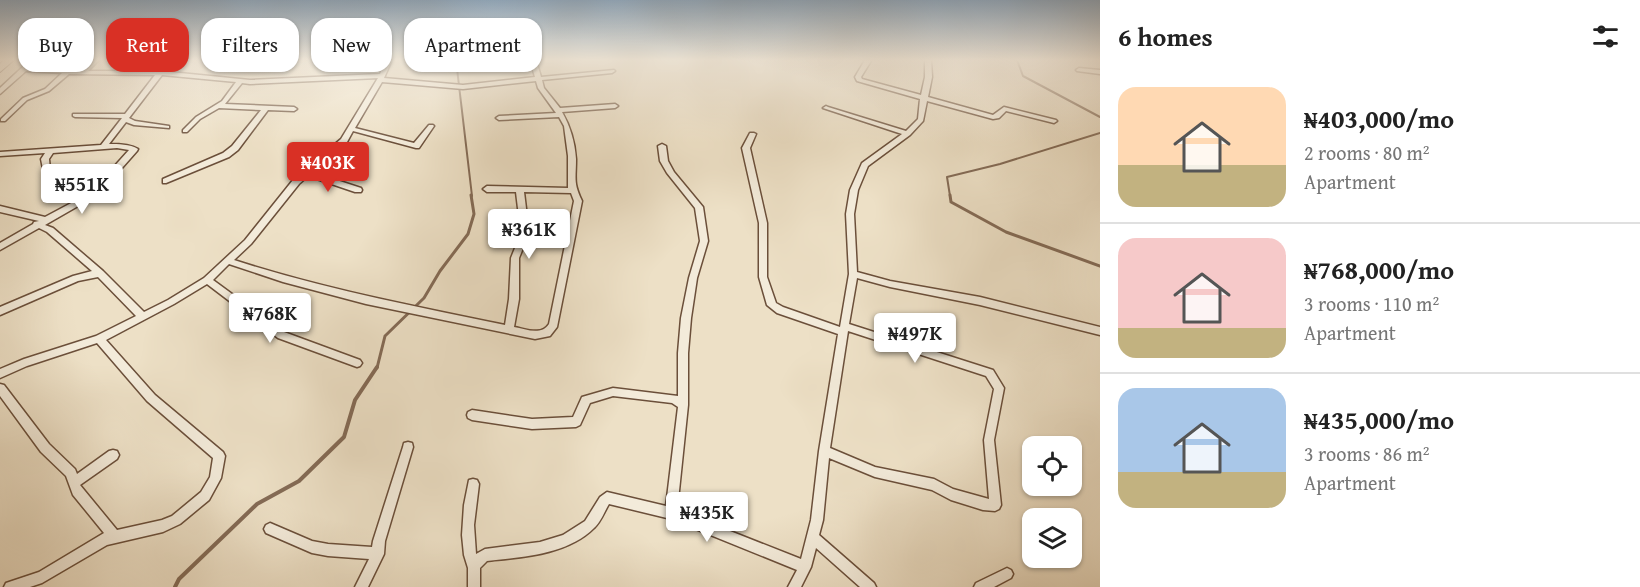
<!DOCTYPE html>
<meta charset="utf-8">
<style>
body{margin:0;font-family:"Gentium Book Plus",serif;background:#f2f2f2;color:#222;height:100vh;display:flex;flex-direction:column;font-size:22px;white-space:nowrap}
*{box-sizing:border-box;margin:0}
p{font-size:20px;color:#767676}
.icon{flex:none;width:33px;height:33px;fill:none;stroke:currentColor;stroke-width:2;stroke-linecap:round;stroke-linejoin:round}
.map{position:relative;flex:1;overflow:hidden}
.side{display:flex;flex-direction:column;background:#fff;width:540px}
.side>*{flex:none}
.banner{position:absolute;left:18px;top:18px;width:570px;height:54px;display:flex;gap:12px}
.controls{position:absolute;left:1022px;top:436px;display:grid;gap:12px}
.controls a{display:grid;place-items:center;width:60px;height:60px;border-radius:12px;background:#fff;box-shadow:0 2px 4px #0004;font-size:30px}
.price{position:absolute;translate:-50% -51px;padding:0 14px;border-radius:6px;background:#fff;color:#222;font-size:20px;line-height:39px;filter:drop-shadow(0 2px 3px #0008)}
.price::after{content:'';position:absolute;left:50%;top:36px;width:18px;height:14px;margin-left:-9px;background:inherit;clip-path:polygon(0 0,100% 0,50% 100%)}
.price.current{background:#d93025;color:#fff}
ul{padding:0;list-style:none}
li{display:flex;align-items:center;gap:18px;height:150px;padding:0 18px}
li+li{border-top:2px solid #e0e0e0}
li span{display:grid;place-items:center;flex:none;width:168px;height:120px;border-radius:18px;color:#555}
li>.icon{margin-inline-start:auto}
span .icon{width:72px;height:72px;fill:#fffc;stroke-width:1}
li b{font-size:26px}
h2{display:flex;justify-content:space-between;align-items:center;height:72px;padding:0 18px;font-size:26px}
.pill{padding:0 21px;border-radius:18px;background:#fff;box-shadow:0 2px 4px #0004;font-size:21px;line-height:54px}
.pill.current{background:#d93025;color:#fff}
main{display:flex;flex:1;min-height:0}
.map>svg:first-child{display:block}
</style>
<main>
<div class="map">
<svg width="1100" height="587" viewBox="0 0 1100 587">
<rect width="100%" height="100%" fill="#ede0c6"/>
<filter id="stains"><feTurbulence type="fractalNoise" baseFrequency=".00333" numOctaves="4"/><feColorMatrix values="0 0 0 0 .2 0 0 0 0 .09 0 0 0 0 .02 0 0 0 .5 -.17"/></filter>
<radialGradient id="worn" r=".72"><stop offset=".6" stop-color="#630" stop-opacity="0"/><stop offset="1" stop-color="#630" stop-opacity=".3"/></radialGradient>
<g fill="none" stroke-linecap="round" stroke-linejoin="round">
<!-- stream-far2 -->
<g stroke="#846b56" stroke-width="2">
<path d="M456 60 472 196"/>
<path d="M1017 60 1023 76 1100 117"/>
<path d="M950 196 947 177 1000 164 1100 133"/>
</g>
<!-- stream-far1 -->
<g stroke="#846b56" stroke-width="3">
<path d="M950 195 951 202 1006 232 1100 266"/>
<path d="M377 368 385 336 424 298 440 271 468 234 474 214 471 195"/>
</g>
<!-- stream -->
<path stroke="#846b56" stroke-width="4" d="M175 587 179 579 257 504 299 481 344 437 355 400 377 367"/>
<defs>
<g id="minor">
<path d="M30 60H37L30 68 55 69 64 60H71L62 70 80 71 92 60H99L88 71H160L250 80 380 74 386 60H392L384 78 463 85 535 77 530 60H536L541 77 614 70 615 71 612 73 542 80 544 88 560 108 615 104 618 106 615 108 562 112C570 126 575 142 576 159 576 179 573 182 582 201L557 327 550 336 535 339 366 304 283 282 229 264 213 280 284 332 360 360 362 363 360 366 357 367 278 338 207 284 174 304 106 340 155 395 223 452 225 456 221 478 209 500 180 524 163 532 107 545 42 583 30 587H4L6 583 39 572 104 533 73 495 66 476 41 452 0 396V384L4 385 49 444 75 469 77 474 109 451 113 450 117 451 119 455 117 459 80 485 117 530 162 520 172 516 201 492 210 477 213 458 147 401 97 343 27 366 0 378V369L24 359 96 336 136 316 98 277 78 281 0 315V307L73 276 92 271 47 232 39 228 0 250V243L33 224 34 222 39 221 0 212V206L45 217 75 201 68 193 76 174H44L41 159 45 153 0 156V152L101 145 122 118 75 117 73 116V114H125L155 75 69 74 49 91 27 100 5 121H1V119L23 98 45 89 62 73 26 71 0 94V88ZM162 75 236 82 222 101 196 117 183 130V132H187L200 119 219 108 261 110 232 146 223 153 163 179V183H166L229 157 238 150 268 110 294 111 297 109 294 107 225 104 242 83 250 84 378 78 341 139 293 180 245 240 204 278 168 300 144 312 103 271 53 228 45 225 99 194 137 151 138 149C130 144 118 144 109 144L126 122 134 125 169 128V126L135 121 129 118ZM536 81 538 88 556 113 499 116 496 118 499 120 559 117 564 126 568 156V188L487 186 483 189 487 192H516L521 233 511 258 509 299 505 325C414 306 323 289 234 260L251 244 299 184 308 176 355 192H361L362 190 361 188 312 172 347 142 353 131 416 148H419L434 126 433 125H429L414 143 355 128 382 82 463 89ZM117 148 129 150 93 190 80 197 76 193 85 172 84 170H50L49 159 53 153ZM524 192 571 193 574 201 549 324C541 336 526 329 514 327L519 299V258L529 233Z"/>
<path d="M865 60 871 61 861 77 862 79 921 95 925 77V60H931L932 77 928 97 993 115 1004 107 1056 120 1057 121 1054 123 1006 111 999 118 993 119 927 101 923 121 910 135 868 166 858 190 854 214 857 272 890 281 980 297 1100 327V335L980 305 890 287 857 278 849 324 993 370 1004 388 994 440 1001 505 999 509 995 511 983 510 951 500 932 490 875 477 829 458 823 520 819 535 874 583 876 587H860L816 548 811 567 801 587H788L797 570 671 519 609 504C604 512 601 522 594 528 567 555 522 557 487 561L480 568V587H468V568L464 555 462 535 464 505 469 480 473 479 477 480 479 484 474 525 476 554 485 549 540 542 563 535 585 521 600 497 607 492 666 506 678 407 672 403 613 396 590 403 580 425 576 427 532 429 472 420 468 418 467 415 468 412 472 410 532 419 573 417 582 397 613 388 678 396V353L681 318 689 278 700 241 695 208 667 173 660 161 658 146 662 144 666 146 668 161 674 172 703 207 708 241 697 278 691 318 688 353V405L677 510 801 559 811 520 819 451 838 334 777 313 767 305 759 277V223L742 148 750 133H754L756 134 750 148 767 223V277L776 303 783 307 840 327 849 274 846 214 850 190 862 163 902 134 823 108 826 106 828 107 906 131 918 119 920 99 857 81 855 77ZM848 331 986 376 994 389 984 440 989 499 953 489 934 479 875 467 830 448Z"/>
<path d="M1079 68 1100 70V74L1077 71 1076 70Z"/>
<path d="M408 442 412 443 413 447 385 541 384 554 368 587H355L369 559 328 556 312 553 266 533 264 529 266 525 270 523 312 541 328 544 372 547 373 541 403 447 404 443Z"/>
<path d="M1007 568 1011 570 1013 574 1011 578 994 587H974L976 583Z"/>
</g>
<path id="highway" d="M4 60H14L0 72V64Z"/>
</defs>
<!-- minor casing -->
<use href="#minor" stroke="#6b4f3a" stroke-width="3"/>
<!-- highway casing -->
<use href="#highway" stroke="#401f0c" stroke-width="2"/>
<!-- minor -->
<use href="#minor" fill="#f3ebda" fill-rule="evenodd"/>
<!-- highway -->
<use href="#highway" fill="#ede0c6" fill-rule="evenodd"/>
</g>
<!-- sky -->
<linearGradient id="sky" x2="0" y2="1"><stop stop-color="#92abc1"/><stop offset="0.42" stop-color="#f7f1e5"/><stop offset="1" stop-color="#f7f1e5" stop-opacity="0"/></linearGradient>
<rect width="1100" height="143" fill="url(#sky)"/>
<rect width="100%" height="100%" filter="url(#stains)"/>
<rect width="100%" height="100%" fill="url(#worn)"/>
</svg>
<div class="controls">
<a><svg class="icon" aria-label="locate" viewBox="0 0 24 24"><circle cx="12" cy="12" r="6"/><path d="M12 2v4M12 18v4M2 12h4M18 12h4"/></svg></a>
<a><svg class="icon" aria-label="layers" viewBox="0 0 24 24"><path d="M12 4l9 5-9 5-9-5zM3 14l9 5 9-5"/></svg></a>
</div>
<b class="price current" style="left:328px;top:193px">₦403K</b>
<b class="price" style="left:82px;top:215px">₦551K</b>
<b class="price" style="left:529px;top:260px">₦361K</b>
<b class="price" style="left:270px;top:344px">₦768K</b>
<b class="price" style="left:915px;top:364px">₦497K</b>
<b class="price" style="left:707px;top:543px">₦435K</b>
<div class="banner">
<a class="pill">Buy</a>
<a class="pill current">Rent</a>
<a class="pill">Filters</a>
<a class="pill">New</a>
<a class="pill">Apartment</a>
</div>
</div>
<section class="side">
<h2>6 homes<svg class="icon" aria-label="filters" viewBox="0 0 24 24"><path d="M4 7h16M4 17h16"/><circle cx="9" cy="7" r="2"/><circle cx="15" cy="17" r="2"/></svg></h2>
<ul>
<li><span style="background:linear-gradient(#ffd9b3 65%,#c2b280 0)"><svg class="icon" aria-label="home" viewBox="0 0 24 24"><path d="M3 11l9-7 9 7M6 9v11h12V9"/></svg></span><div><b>₦403,000/mo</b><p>2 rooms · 80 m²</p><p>Apartment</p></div></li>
<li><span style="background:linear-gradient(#f6c9c9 75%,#c2b280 0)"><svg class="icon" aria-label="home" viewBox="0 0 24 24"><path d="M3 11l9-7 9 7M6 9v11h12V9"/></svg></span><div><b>₦768,000/mo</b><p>3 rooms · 110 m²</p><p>Apartment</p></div></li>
<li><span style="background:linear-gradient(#a9c7e8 70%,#c2b280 0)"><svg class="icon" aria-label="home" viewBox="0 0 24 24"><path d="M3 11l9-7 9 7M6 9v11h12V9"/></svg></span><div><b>₦435,000/mo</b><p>3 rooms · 86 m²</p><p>Apartment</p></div></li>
</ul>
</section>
</main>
